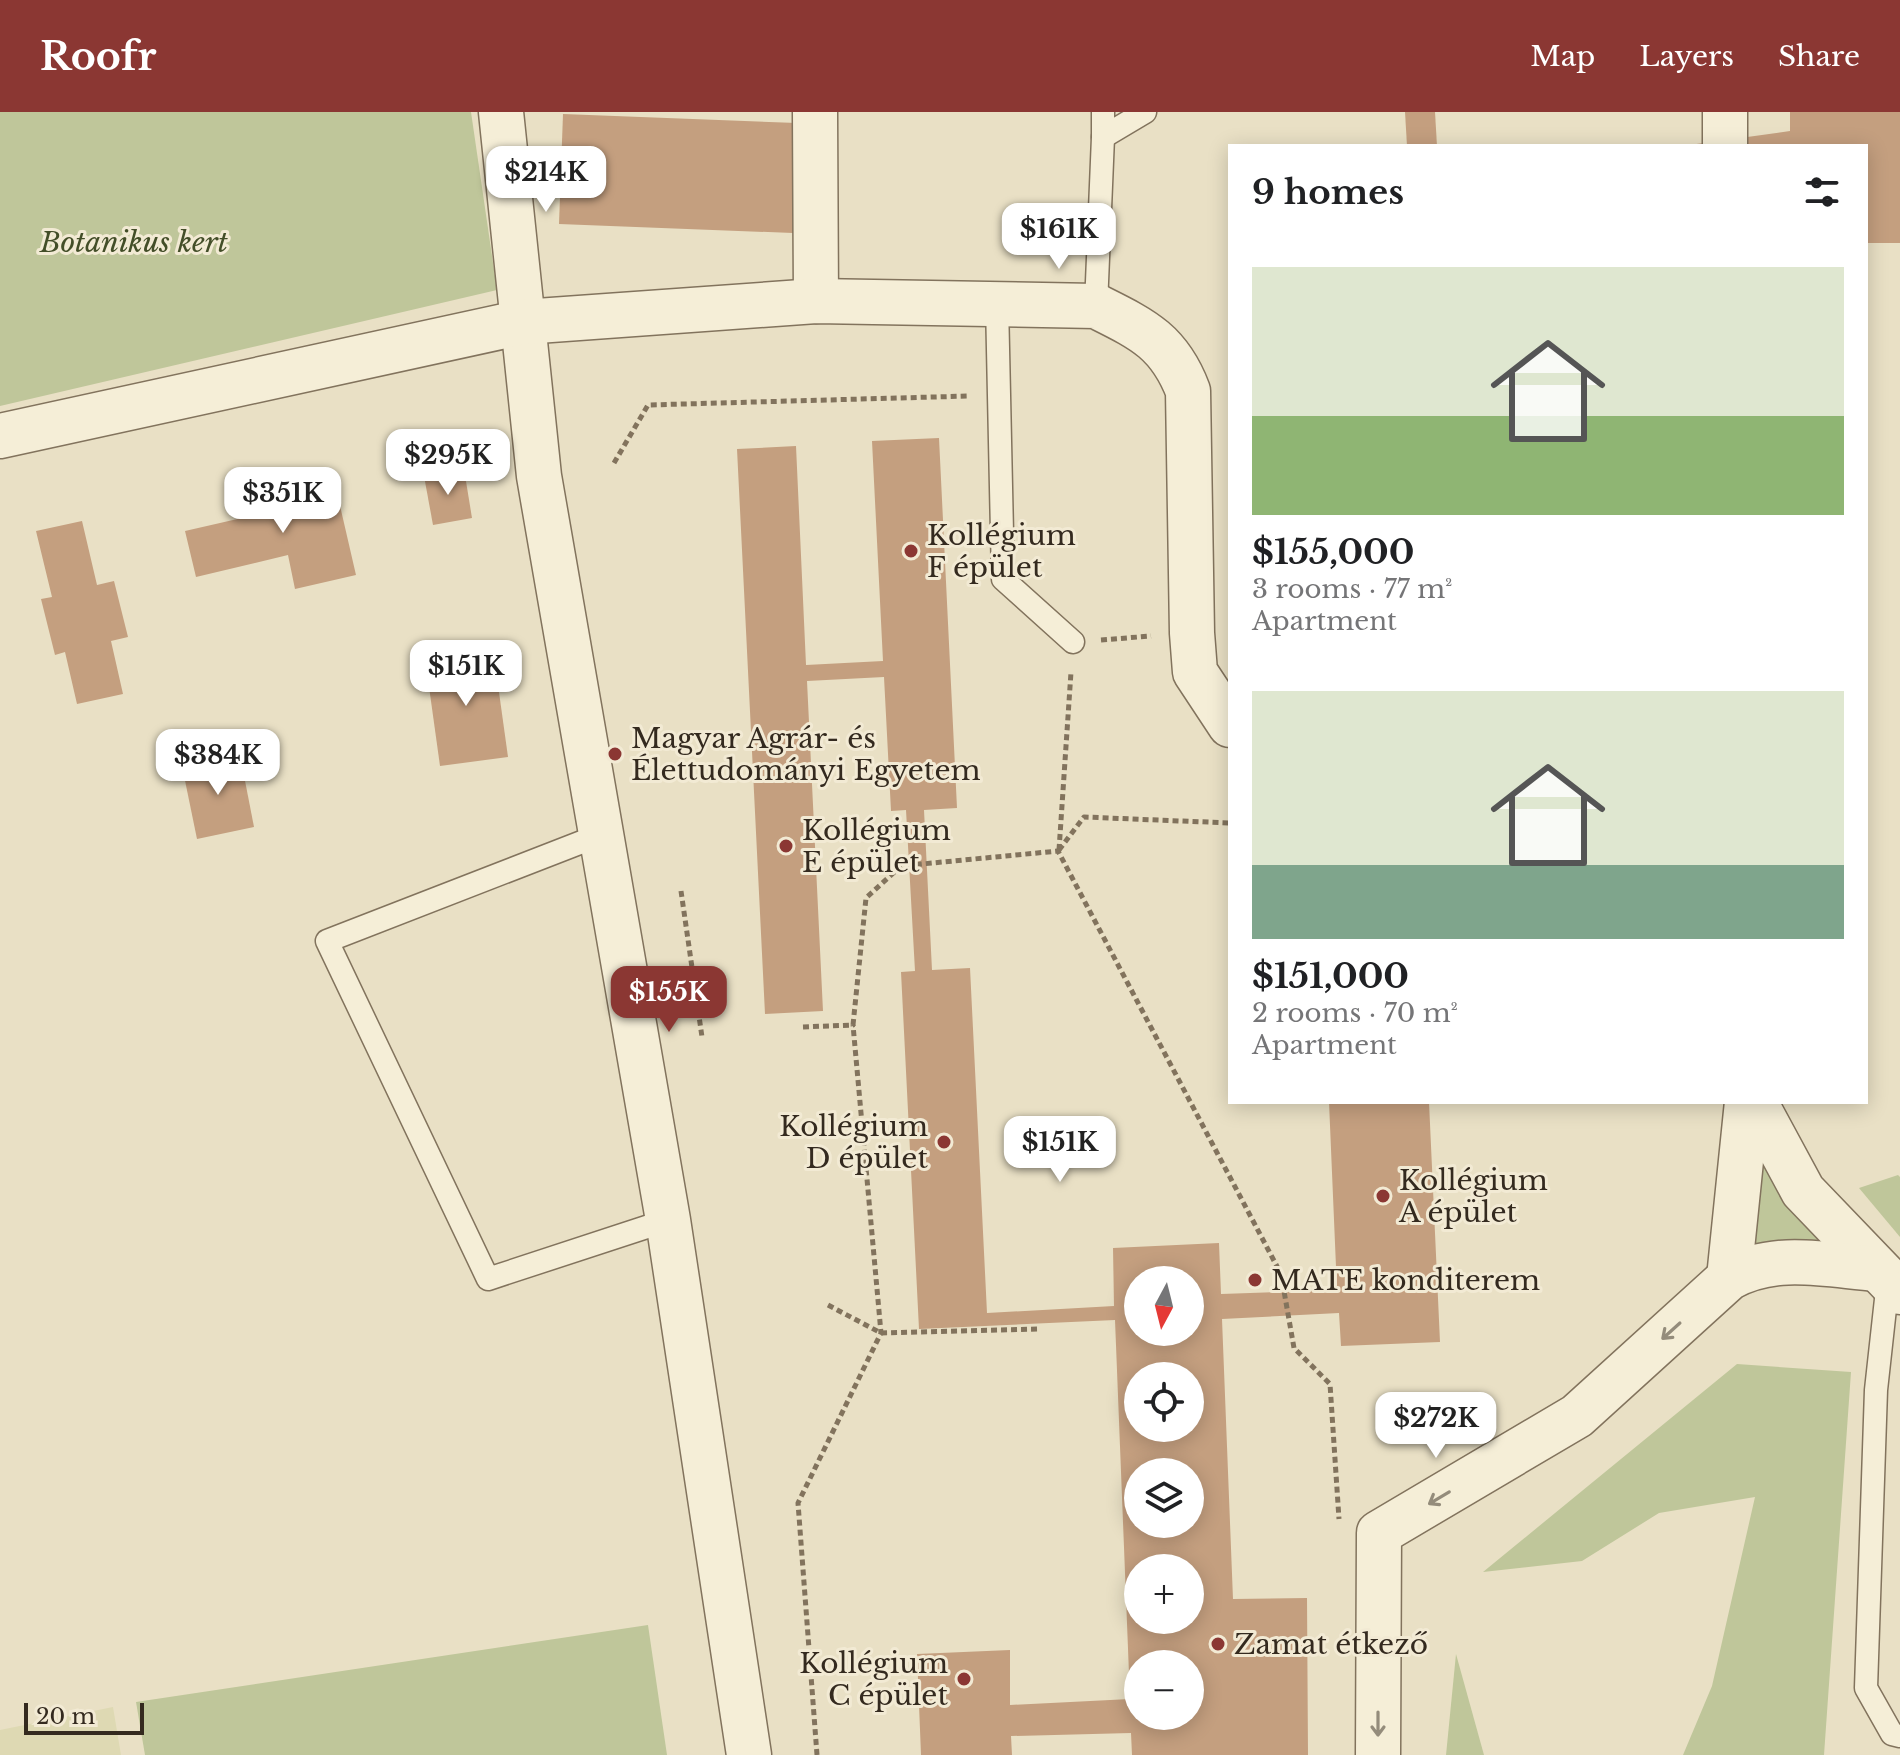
<!DOCTYPE html>
<meta charset="utf-8">
<style>
body{margin:0;font-family:"Libre Baskerville",serif;background:#f2f2f2;color:#202124;height:100vh;display:flex;flex-direction:column;font-size:30px;white-space:nowrap}
*{box-sizing:border-box;margin:0}
p{font-size:26px;color:#757577}
.icon{flex:none;width:44px;height:44px;fill:none;stroke:currentColor;stroke-width:2;stroke-linecap:round;stroke-linejoin:round}
.map{position:relative;flex:1;overflow:hidden}
.side{position:absolute;left:1228px;top:32px;width:640px;height:960px;display:flex;flex-direction:column;background:#fff;border-radius:0px;box-shadow:0 4px 20px #0003}
.side>*{flex:none}
.needle{width:52px;rotate:187deg}
.controls{position:absolute;left:1124px;top:1154px;display:grid;gap:16px}
.controls a{display:grid;place-items:center;width:80px;height:80px;border-radius:50%;background:#fff;box-shadow:0 4px 20px #0003;font-size:40px}
.scale{position:absolute;left:24px;bottom:20px;width:120px;box-sizing:border-box;padding-left:8px;border:4px solid #342a1f;border-top:0;font-size:22px;line-height:28px;white-space:nowrap;color:#342a1f;-webkit-text-stroke:6px #f2ead4;paint-order:stroke}
.price{position:absolute;translate:-50% -68px;padding:0 18px;border-radius:16px;background:#fff;color:#222;font-size:26px;line-height:52px;filter:drop-shadow(0 2px 4px #0008)}
.price::after{content:'';position:absolute;left:50%;top:48px;width:24px;height:18px;margin-left:-12px;background:inherit;clip-path:polygon(0 0,100% 0,50% 100%)}
.price.selected{background:#8b3733;color:#fff}
ul{padding:0;list-style:none}
li{display:grid;align-content:center;gap:16px;height:424px;padding:0 24px}
li span{display:grid;place-items:center;height:248px;border-radius:0px;color:#555}
li>.icon{margin-inline-start:auto}
span .icon{width:144px;height:144px;fill:#fffc;stroke-width:1}
li b{font-size:34px}
h2{display:flex;justify-content:space-between;align-items:center;height:96px;padding:0 24px;font-size:34px}
header{display:flex;align-items:center;gap:48px;box-sizing:border-box;height:112px;padding:0 40px;background:#8b3733;color:#fff}
header strong{font-size:38px}
nav{display:flex;gap:44px;margin-inline-start:auto;font-size:28px}
.map>svg:first-child{display:block}
</style>
<header>
<strong>Roofr</strong>
<nav><a>Map</a><a>Layers</a><a>Share</a></nav>
</header>
<div class="map">
<svg width="1900" height="1643" viewBox="0 0 1900 1643">
<rect width="100%" height="100%" fill="#e9e0c5"/>
<!-- farmland -->
<path fill="#ded9b3" d="M113 1595 121 1643H0V1618Z"/>
<!-- green -->
<g fill="#bfc69a">
<path d="M0 0H471L497 178 0 294Z"/>
<path d="M1747 990 1877 1157 1750 1155Z"/>
<path d="M1898 1063 1900 1065V1125L1859 1076Z"/>
<path d="M1737 1252 1851 1260 1824 1643H1683L1712 1574 1755 1385 1659 1401 1582 1449 1483 1460Z"/>
<path d="M648 1513 667 1643H145L136 1590Z"/>
<path d="M1456 1542 1484 1643H1446Z"/>
</g>
<!-- building -->
<g fill="#c49f7f" fill-rule="evenodd">
<path d="M1405 0H1435L1437 34H1407Z"/>
<path d="M1790 0H1900V131H1866V34H1682L1790 19Z"/>
<path d="M563 2 797 11 793 121 559 112Z"/>
<path d="M939 326 957 696 924 698 932 858 970 856 987 1201 1114 1194 1113 1136 1219 1131 1221 1182 1337 1178 1329 990H1429L1440 1230 1341 1234 1339 1201 1222 1207 1233 1487 1307 1486 1308 1643H1132L1131 1621 1011 1624 1012 1643H921L917 1542 1010 1538V1593L1130 1587 1115 1208 919 1217 901 860 915 859 906 698 891 699 884 565 807 569 823 899 765 902 737 337 796 334 806 553 883 549 872 329ZM1138 1168H1190V1220H1138ZM1138 1264H1190V1316H1138ZM1138 1360H1190V1412H1138ZM1138 1456H1190V1508H1138ZM1138 1552H1190V1604H1138Z"/>
<path d="M464 357 472 406 433 413 424 364Z"/>
<path d="M332 359 356 463 295 477 288 443 196 465 185 419 277 398 271 373Z"/>
<path d="M82 409 97 473 114 469 128 525 111 529 123 582 77 592 65 540 55 543 41 487 52 485 36 419Z"/>
<path d="M493 537 508 645 440 654 425 546Z"/>
<path d="M240 643 254 715 197 727 182 654Z"/>
</g>
<g fill="none" stroke-linecap="round" stroke-linejoin="round">
<defs>
<g id="service">
<path d="M1103 0V25L1145 0"/>
<path d="M997 191 1003 467 1073 530"/>
<path d="M1096 194 1103 25"/>
<path d="M600 723 327 829 488 1167 668 1108"/>
<path d="M1888 1169 1876 1278 1866 1576 1892 1622 1900 1624"/>
</g>
<g id="minor">
<path d="M501 0 539 364 668 1108 749 1643"/>
<path d="M815 0 816 189"/>
<path d="M1725 0V34"/>
<path d="M0 324 523 210 816 189 1096 194C1142 217 1169 229 1188 279L1192 521 1195 560 1230 613"/>
<path d="M1755 990 1803 1079 1900 1180"/>
<path d="M1729 1166 1747 990"/>
<path d="M1378 1643 1379 1421 1577 1304 1729 1166C1776 1140 1826 1153 1877 1157"/>
</g>
</defs>
<!-- service casing -->
<use href="#service" stroke="#82735d" stroke-width="25"/>
<!-- minor casing -->
<use href="#minor" stroke="#82735d" stroke-width="47"/>
<!-- path -->
<g stroke="#82735d" stroke-width="5" stroke-dasharray="6 4" stroke-linecap="butt">
<path d="M614 351 648 293 969 284"/>
<path d="M1101 528 1151 524"/>
<path d="M1059 738 1071 560"/>
<path d="M1059 738 1084 705 1230 711"/>
<path d="M681 779 702 925"/>
<path d="M803 915 853 913 866 786 901 754 1058 739 1281 1162 1294 1236 1330 1272 1339 1407"/>
<path d="M828 1193 881 1221 1040 1217"/>
<path d="M817 1643 798 1391 881 1221 853 913"/>
</g>
<!-- service -->
<use href="#service" stroke="#f5eed7" stroke-width="22"/>
<!-- minor -->
<use href="#minor" stroke="#f5eed7" stroke-width="44"/>
</g>
<!-- one-way arrows -->
<defs><path id="oneway-shaft" d="M-6 0H5M1.5-3L5.5 0L1.5 3" fill="none" stroke-width="1.6" stroke-linecap="round" stroke-linejoin="round" transform="scale(2)"/></defs>
<g stroke="#948c7b">
<use href="#oneway-shaft" transform="translate(1671 1219) rotate(138)"/>
<use href="#oneway-shaft" transform="translate(1439 1386) rotate(149)"/>
<use href="#oneway-shaft" transform="translate(1378 1612) rotate(90)"/>
</g>
<!-- markers -->
<g fill="#8b3733" stroke="#f2ead4" stroke-width="3">
<circle cx="911" cy="439" r="8"/>
<circle cx="615" cy="642" r="8"/>
<circle cx="786" cy="734" r="8"/>
<circle cx="944" cy="1030" r="8"/>
<circle cx="1383" cy="1084" r="8"/>
<circle cx="1255" cy="1168" r="8"/>
<circle cx="1218" cy="1532" r="8"/>
<circle cx="964" cy="1567" r="8"/>
</g>
<g text-anchor="middle" dominant-baseline="central" stroke-width="6" stroke-linejoin="round" paint-order="stroke">
<!-- park labels -->
<g font-size="28" font-style="italic" fill="#434e28" stroke="#f2ead4">
<text x="134" y="130">Botanikus kert</text>
</g>
<!-- poi labels -->
<g font-size="28" fill="#342a1f" stroke="#f2ead4" text-anchor="start">
<text x="927" y="423">Kollégium<tspan x="927" dy="32">F épület</tspan></text>
<text x="631" y="626">Magyar Agrár- és<tspan x="631" dy="32">Élettudományi Egyetem</tspan></text>
<text x="802" y="718">Kollégium<tspan x="802" dy="32">E épület</tspan></text>
<text x="928" y="1014" text-anchor="end">Kollégium<tspan x="928" dy="32">D épület</tspan></text>
<text x="1399" y="1068">Kollégium<tspan x="1399" dy="32">A épület</tspan></text>
<text x="1271" y="1168">MATE konditerem</text>
<text x="1234" y="1532">Zamat étkező</text>
<text x="948" y="1551" text-anchor="end">Kollégium<tspan x="948" dy="32">C épület</tspan></text>
</g>
</g>
</svg>
<div class="controls">
<a><svg class="needle" viewBox="-14 -14 28 28"><path d="M0-13l5 13h-10z" fill="#e53935"/><path d="M0 13l5-13h-10z" fill="#757577"/></svg></a>
<a><svg class="icon" aria-label="locate" viewBox="0 0 24 24"><circle cx="12" cy="12" r="6"/><path d="M12 2v4M12 18v4M2 12h4M18 12h4"/></svg></a>
<a><svg class="icon" aria-label="layers" viewBox="0 0 24 24"><path d="M12 4l9 5-9 5-9-5zM3 14l9 5 9-5"/></svg></a>
<a>+</a>
<a>−</a>
</div>
<div class="scale">20 m</div>
<b class="price" style="left:546px;top:102px">$214K</b>
<b class="price" style="left:1059px;top:159px">$161K</b>
<b class="price" style="left:448px;top:385px">$295K</b>
<b class="price" style="left:283px;top:423px">$351K</b>
<b class="price" style="left:466px;top:596px">$151K</b>
<b class="price" style="left:218px;top:685px">$384K</b>
<b class="price selected" style="left:669px;top:922px">$155K</b>
<b class="price" style="left:1060px;top:1072px">$151K</b>
<b class="price" style="left:1436px;top:1348px">$272K</b>
<section class="side">
<h2>9 homes<svg class="icon" aria-label="filters" viewBox="0 0 24 24"><path d="M4 7h16M4 17h16"/><circle cx="9" cy="7" r="2"/><circle cx="15" cy="17" r="2"/></svg></h2>
<ul>
<li><span style="background:linear-gradient(#dfe7d0 60%,#8fb573 0)"><svg class="icon" aria-label="home" viewBox="0 0 24 24"><path d="M3 11l9-7 9 7M6 9v11h12V9"/></svg></span><div><b>$155,000</b><p>3 rooms · 77 m²</p><p>Apartment</p></div></li>
<li><span style="background:linear-gradient(#dfe7d0 70%,#7fa58c 0)"><svg class="icon" aria-label="home" viewBox="0 0 24 24"><path d="M3 11l9-7 9 7M6 9v11h12V9"/></svg></span><div><b>$151,000</b><p>2 rooms · 70 m²</p><p>Apartment</p></div></li>
</ul>
</section>
</div>
